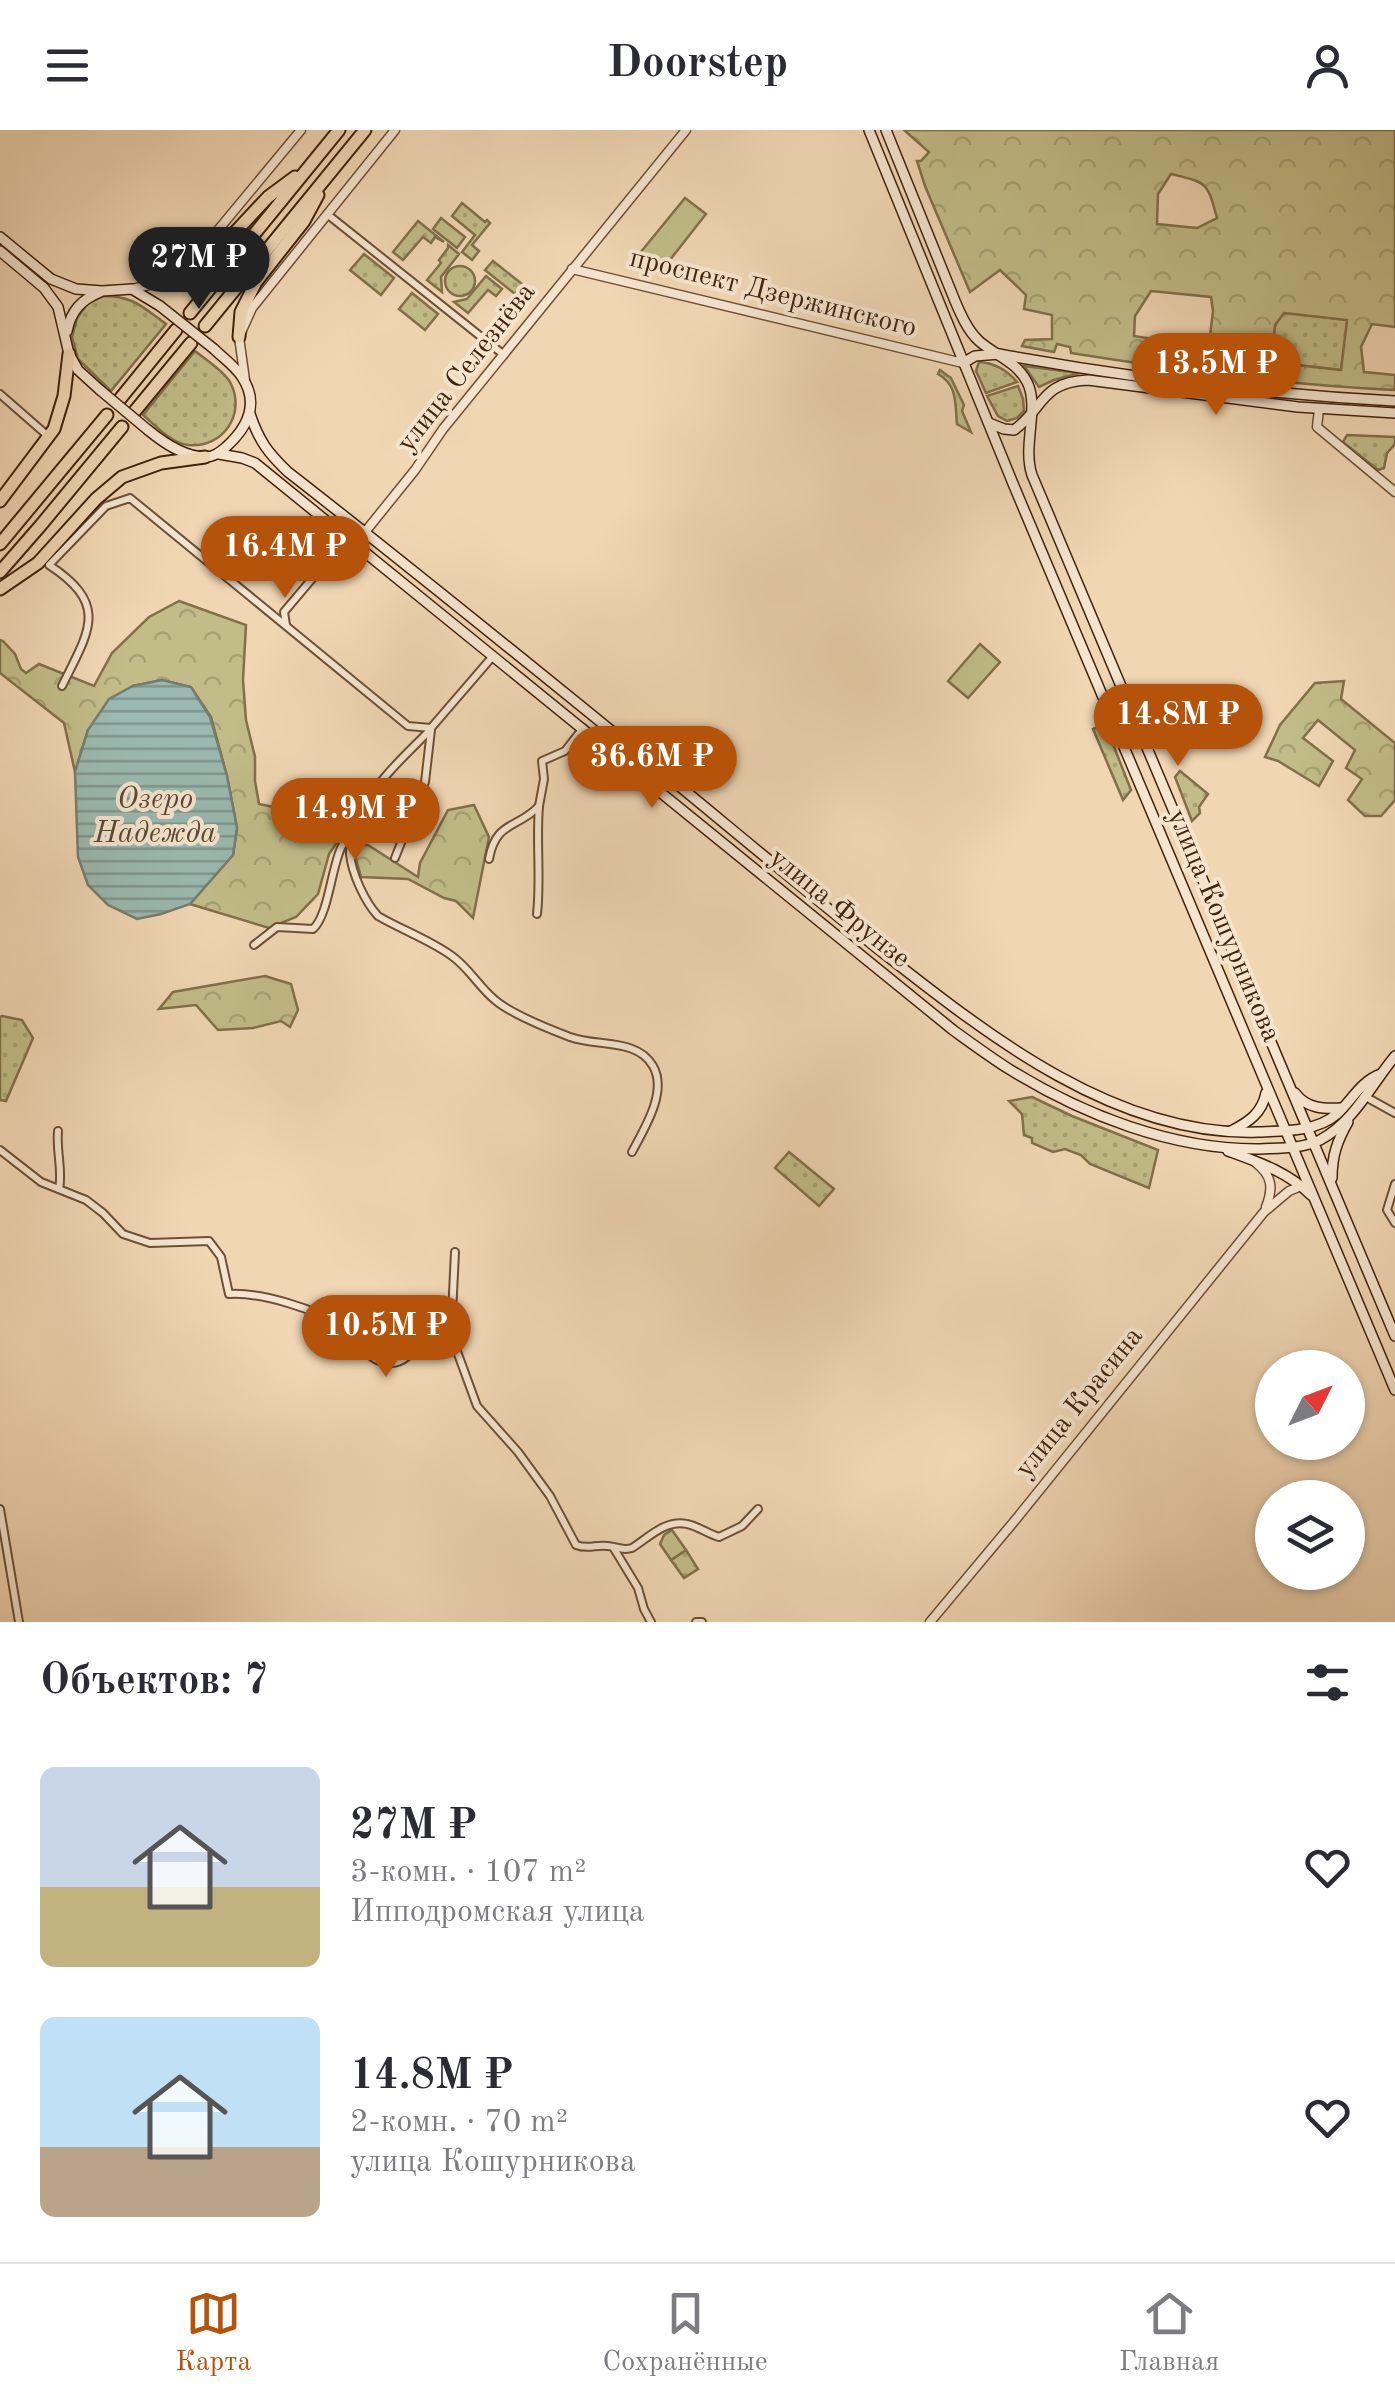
<!DOCTYPE html>
<html lang="ru">
<meta charset="utf-8">
<style>
body{margin:0;font-family:"Old Standard TT",serif;background:#f2f2f3;color:#2b2b33;height:100vh;display:flex;flex-direction:column;font-size:38px;white-space:nowrap}
*{box-sizing:border-box;margin:0}
p{font-size:32px;color:#7c7c81}
.icon{flex:none;width:55px;height:55px;fill:none;stroke:currentColor;stroke-width:2;stroke-linecap:round;stroke-linejoin:round}
.map{position:relative;height:1492px;overflow:hidden}
.drawer{display:flex;flex-direction:column;background:#fff;flex:1}
.drawer>*{flex:none}
.needle{width:65px;rotate:48deg}
.fabs{position:absolute;left:1255px;top:1220px;display:grid;gap:20px}
.fabs a{display:grid;place-items:center;width:110px;height:110px;border-radius:50%;background:#fff;box-shadow:0 2px 8px #0004;font-size:50px}
.price{position:absolute;translate:-50% -85px;padding:0 22px;border-radius:35px;background:#b45309;color:#fff;font-size:32px;line-height:65px;filter:drop-shadow(0 2px 5px #0008)}
.price::after{content:'';position:absolute;left:50%;top:60px;width:30px;height:22px;margin-left:-15px;background:inherit;clip-path:polygon(0 0,100% 0,50% 100%)}
.price.active{background:#222;color:#fff}
ul{padding:0;list-style:none}
li{display:flex;align-items:center;gap:30px;height:250px;padding:0 40px}
li span{display:grid;place-items:center;flex:none;width:280px;height:200px;border-radius:15px;color:#555}
li>.icon{margin-inline-start:auto}
span .icon{width:120px;height:120px;fill:#fffc;stroke-width:1}
li b{font-size:42px}
h2{display:flex;justify-content:space-between;align-items:center;height:120px;padding:0 40px;font-size:42px}
header{display:flex;justify-content:space-between;align-items:center;height:130px;padding:0 40px;background:#fff;font-size:45px;font-weight:700}
.dock{display:flex;justify-content:space-around;align-items:center;height:140px;border-top:2px solid #e1e1e2;background:#fff;font-size:28px;color:#7c7c81}
.dock a{display:grid;justify-items:center;gap:5px}
.dock .active{color:#b45309}
.map>svg:first-child{display:block}
</style>
<header><svg class="icon" aria-label="menu" viewBox="0 0 24 24"><path d="M4 6h16M4 12h16M4 18h16"/></svg>Doorstep<svg class="icon" aria-label="person" viewBox="0 0 24 24"><circle cx="12" cy="8" r="4"/><path d="M4 21q1-7 8-7t8 7"/></svg></header>
<div class="map">
<svg width="1395" height="1492" viewBox="0 0 1395 1492">
<defs>
<pattern id="grass-dots" width="8" height="8" patternUnits="userSpaceOnUse" patternTransform="scale(2.5)"><rect width="8" height="8" fill="#c1bc88"/><path d="M2 2h.1M6 6h.1" fill="none" stroke="#a7a174" stroke-width="1.8" stroke-linecap="round"/></pattern>
<pattern id="forest-crowns" width="20" height="18" patternUnits="userSpaceOnUse" patternTransform="scale(2.5)"><rect width="20" height="18" fill="#c1bc88"/><path d="M2 6a3 3 0 1 1 6 0M12 15a3 3 0 1 1 6 0" fill="none" stroke="#a7a174"/></pattern>
<pattern id="water-rules" width="6" height="5" patternUnits="userSpaceOnUse" patternTransform="scale(2.5)"><rect width="6" height="5" fill="#9ab9b0"/><path d="M0 2.5h6" fill="none" stroke="#7f968e"/></pattern>
</defs>
<rect width="100%" height="100%" fill="#f0d6b3"/>
<filter id="stains"><feTurbulence type="fractalNoise" baseFrequency=".002" numOctaves="4"/><feColorMatrix values="0 0 0 0 .2 0 0 0 0 .09 0 0 0 0 .02 0 0 0 .5 -.17"/></filter>
<radialGradient id="worn" r=".72"><stop offset=".6" stop-color="#630" stop-opacity="0"/><stop offset="1" stop-color="#630" stop-opacity=".3"/></radialGradient>
<!-- grass -->
<g fill="url(#grass-dots)" stroke="#81704a" stroke-width="2.5">
<path d="M462 73 485 92 487 90 490 93 472 115 479 121 472 130 462 122 475 105 452 86Z"/>
<path d="M418 91 444 112 435 107 431 113 423 107 403 130 393 122Z"/>
<path d="M448 115 459 124 441 147 442 162 427 150 441 133 439 130 448 118Z"/>
<path d="M364 124 394 148 381 165 350 140Z"/>
<path d="M493 131 522 154 515 164 485 140Z"/>
<circle cx="460" cy="151" r="15"/>
<path d="M486 146 502 159 496 166 488 160 468 183 454 172 467 169Z"/>
<path d="M412 163 438 184 425 200 399 179Z"/>
<path d="M103 166C134 166 142 177 166 194L111 261 78 229 72 207 77 188 88 173Z"/>
<path d="M1284 182 1348 190 1341 240 1270 232 1275 195Z"/>
<path d="M195 221C206 230 223 240 230 252 247 283 223 319 188 315 171 313 156 296 143 285Z"/>
<path d="M979 232C995 233 1007 240 1017 252L986 263 976 241Z"/>
<path d="M1024 236 1079 243 1054 250 1039 257Z"/>
<path d="M940 240 951 248 964 275 962 281 971 302 957 294C955 275 958 255 938 244Z"/>
<path d="M1018 256 1023 269 1024 281 1017 288 1007 291 998 286 987 266Z"/>
<path d="M1347 305 1395 307V314L1387 323 1384 338 1378 340 1343 312Z"/>
<path d="M1105 594 1131 660 1123 670 1093 599Z"/>
<path d="M1180 641 1208 664 1199 677 1200 683 1192 691 1175 647Z"/>
<path d="M2 886 22 890 33 908 6 971 0 970V887Z"/>
<path d="M1032 967 1072 986 1158 1020 1149 1058 1090 1034 1081 1025 1065 1019 1053 1022 1032 1013V1008L1024 1005 1022 984 1009 971Z"/>
<path d="M789 1022 834 1059 819 1076 775 1038Z"/>
<path d="M686 1420 698 1439 684 1448 671 1430Z"/>
</g>
<!-- forest -->
<g fill="url(#forest-crowns)" stroke="#81704a" stroke-width="2.5" fill-rule="evenodd">
<path d="M904 0H1395V197L1372 194 1361 217 1364 242 1395 245V260C1286 255 1179 240 1071 223L1070 217 1057 214 1054 222 1022 216 1025 210 1052 209V185L1024 179 1026 165 1000 140 970 162 925 56 917 31H921L929 22ZM1171 44C1207 53 1207 51 1217 88L1197 98 1157 94 1158 64ZM1151 161 1211 167 1213 181 1210 206H1199L1190 215 1134 206 1135 186ZM1284 183 1347 190 1341 240 1271 232 1275 195Z"/>
<path d="M179 471 246 495 243 550 246 590 255 627V651L259 674 293 681 342 705 329 724 318 764 296 787 269 798 190 774 233 725 237 698 227 646 211 587 191 557 162 550 133 556 88 600 75 642 64 593 0 543V510L3 511 15 524 21 539 26 543 39 534 94 556 112 523 149 487Z"/>
<path d="M1344 551 1341 569 1395 613V670L1381 686H1365L1348 670 1362 649 1346 638 1355 620 1318 590 1303 608 1333 631 1319 656 1278 631 1265 627 1280 595 1315 553Z"/>
<path d="M474 675 489 707 473 788 456 771 444 768 408 749 361 747 355 725 357 716 368 715 418 747 420 733 448 680Z"/>
<path d="M265 846 291 854 298 880 290 897 281 891 253 898 218 900 196 875 159 879 173 862Z"/>
</g>
<!-- garden -->
<g fill="#c1bc88" stroke="#81704a" stroke-width="2.5">
<path d="M685 68 706 84 662 140 640 123Z"/>
<path d="M441 88 465 107 457 118 433 99Z"/>
<path d="M980 514 1000 532 968 568 948 551Z"/>
<path d="M672 1400 686 1420 671 1430 660 1414 664 1405Z"/>
</g>
<!-- water -->
<path fill="url(#water-rules)" stroke="#767d6e" stroke-width="2.5" d="M162 550 191 557 210 587 227 646 237 698 233 725 190 774 161 784 137 789 108 775 88 755 78 727 75 642 88 600 109 569 133 556Z"/>
<g fill="none" stroke-linecap="round" stroke-linejoin="round">
<defs>
<g id="minor">
<path d="M327 84 504 225"/>
<path d="M0 264 48 306"/>
<path d="M286 495 284 482 333 424 355 414 365 402"/>
<path d="M62 556C89 501 110 475 49 435L106 376 130 368 408 596 431 598 493 526"/>
<path d="M539 676 544 649 542 631 565 621 583 598"/>
<path d="M352 698C352 706 350 716 350 724 352 744 365 772 378 786 402 800 430 810 452 826 469 838 479 857 495 870 511 884 549 899 570 907 597 917 637 908 653 936 668 962 644 999 632 1022"/>
<path d="M395 728 425 652 431 600"/>
<path d="M489 729C496 690 518 699 539 676 536 712 541 748 537 784"/>
<path d="M254 815 277 797 313 799C328 786 331 740 341 718 351 698 364 676 377 657 392 636 413 618 431 599"/>
<path d="M1366 967 1395 983"/>
<path d="M58 1001C56 1021 63 1041 59 1059"/>
<path d="M0 1020 41 1052 86 1070 103 1083 123 1104 150 1113 209 1111 221 1127 229 1164C261 1162 316 1179 343 1197 360 1209 368 1235 392 1233 407 1233 419 1213 429 1204L451 1205"/>
<path d="M1395 1054 1387 1080 1395 1093"/>
<path d="M455 1122 451 1205 477 1276 518 1322 550 1366 576 1415C589 1420 596 1414 608 1416 618 1417 622 1421 632 1418 648 1408 666 1389 687 1394 698 1396 708 1404 719 1407L742 1396 758 1379"/>
<path d="M0 1379 19 1492"/>
<path d="M613 1417 638 1458 644 1479 651 1492"/>
<path d="M696 1492H702"/>
</g>
<g id="tertiary">
<path d="M189 135 301 0"/>
<path d="M572 139 963 233"/>
<path d="M132 159 171 150"/>
<path d="M245 250 239 207 252 178 395 0"/>
<path d="M1319 279 1317 297 1395 362"/>
<path d="M365 402 415 340 443 299 686 0"/>
<path d="M1256 1033C1273 1046 1273 1059 1266 1077"/>
<path d="M930 1492 1017 1388 1264 1082 1289 1061 1301 1056"/>
</g>
<g id="secondary">
<path d="M869 0 1014 356 1395 1260"/>
<path d="M886 0 955 171C961 185 968 201 979 211 996 226 1016 231 1027 252 1040 277 1022 316 1032 345L1395 1206"/>
<path d="M0 107 51 149 76 159 102 161 132 159 160 176"/>
<path d="M0 121 44 158 58 177 69 224 78 240 100 260"/>
<path d="M67 201C71 181 81 170 100 162"/>
<path d="M963 233 975 226 999 224C1130 248 1263 264 1395 271"/>
<path d="M250 284C259 311 268 323 288 342 418 443 545 547 672 650 740 706 808 763 877 818 984 902 1114 1007 1258 1002 1284 1001 1316 1002 1337 984 1352 970 1361 951 1381 944"/>
<path d="M989 293 1004 299 1014 300C1044 279 1040 252 1088 250L1298 277 1395 283"/>
<path d="M148 300C164 313 184 327 205 327 214 327 220 322 226 317 247 298 260 274 242 247 235 236 223 228 214 219"/>
<path d="M219 324 242 328 255 333 953 900C971 913 990 927 1009 939 1083 985 1173 1020 1260 1019 1279 1018 1302 1019 1320 1010 1354 992 1371 955 1395 926"/>
<path d="M1295 963C1307 979 1324 979 1342 978"/>
<path d="M1231 1001C1249 992 1262 983 1266 963"/>
<path d="M1228 1021C1258 1032 1288 1042 1311 1065"/>
<path d="M1332 1048C1332 1026 1337 1011 1348 992"/>
</g>
<g id="trunk">
<path d="M169 151 210 129 268 67 295 47"/>
<path d="M190 183 339 0"/>
<path d="M205 196 365 0"/>
<path d="M239 207 241 182 256 152 304 91 318 65"/>
<path d="M120 269 176 200"/>
<path d="M135 281 191 213"/>
<path d="M0 371 54 299 64 266 69 224"/>
<path d="M0 414 107 285"/>
<path d="M0 442 41 395 122 297"/>
<path d="M0 459 38 433 96 369 122 347 161 333 205 327"/>
</g>
</defs>
<!-- minor casing -->
<use href="#minor" stroke="#6d5036" stroke-width="10"/>
<!-- tertiary casing -->
<use href="#tertiary" stroke="#6d5036" stroke-width="11"/>
<!-- secondary casing -->
<use href="#secondary" stroke="#41230c" stroke-width="12"/>
<!-- trunk casing -->
<use href="#trunk" stroke="#41230c" stroke-width="15"/>
<!-- minor -->
<use href="#minor" stroke="#f5e4ce" stroke-width="6"/>
<!-- tertiary -->
<use href="#tertiary" stroke="#f5e4ce" stroke-width="8"/>
<!-- secondary -->
<use href="#secondary" stroke="#f5e4ce" stroke-width="9"/>
<!-- trunk -->
<use href="#trunk" stroke="#f0d6b3" stroke-width="11"/>
<defs>
<g id="secondary-bridge">
<path d="M160 176 214 219"/>
<path d="M100 260 148 300"/>
</g>
</defs>
<!-- secondary-bridge casing -->
<use href="#secondary-bridge" stroke="#41230c" stroke-width="12" stroke-linecap="butt"/>
<!-- secondary-bridge -->
<use href="#secondary-bridge" stroke="#f5e4ce" stroke-width="9"/>
</g>
<g text-anchor="middle" dominant-baseline="central" stroke-width="8" stroke-linejoin="round" paint-order="stroke">
<!-- street labels -->
<g font-size="28" fill="#41230c" stroke="#f5e4ce">
<text transform="translate(773 164) rotate(14)">проспект Дзержинского</text>
<text transform="translate(467 238) rotate(-52)">улица Селезнёва</text>
<text transform="translate(839 779) rotate(39)">улица Фрунзе</text>
<text transform="translate(1223 796) rotate(67)">улица Кошурникова</text>
<text transform="translate(1080 1273) rotate(-51)">улица Красина</text>
</g>
<!-- water labels -->
<g font-size="30" font-style="italic" fill="#574835" stroke="#f5e4ce">
<text x="155" y="670">Озеро<tspan x="155" dy="34">Надежда</tspan></text>
</g>
</g>
<rect width="100%" height="100%" filter="url(#stains)"/>
<rect width="100%" height="100%" fill="url(#worn)"/>
</svg>
<div class="fabs">
<a><svg class="needle" viewBox="-14 -14 28 28"><path d="M0-13l5 13h-10z" fill="#e53935"/><path d="M0 13l5-13h-10z" fill="#7c7c81"/></svg></a>
<a><svg class="icon" aria-label="layers" viewBox="0 0 24 24"><path d="M12 4l9 5-9 5-9-5zM3 14l9 5 9-5"/></svg></a>
</div>
<b class="price active" style="left:199px;top:182px">27M ₽</b>
<b class="price" style="left:1216px;top:288px">13.5M ₽</b>
<b class="price" style="left:285px;top:471px">16.4M ₽</b>
<b class="price" style="left:1178px;top:639px">14.8M ₽</b>
<b class="price" style="left:652px;top:681px">36.6M ₽</b>
<b class="price" style="left:355px;top:733px">14.9M ₽</b>
<b class="price" style="left:386px;top:1250px">10.5M ₽</b>
</div>
<section class="drawer">
<h2>Объектов: 7<svg class="icon" aria-label="filters" viewBox="0 0 24 24"><path d="M4 7h16M4 17h16"/><circle cx="9" cy="7" r="2"/><circle cx="15" cy="17" r="2"/></svg></h2>
<ul>
<li><span style="background:linear-gradient(#c9d6e8 60%,#c2b280 0)"><svg class="icon" aria-label="home" viewBox="0 0 24 24"><path d="M3 11l9-7 9 7M6 9v11h12V9"/></svg></span><div><b>27M ₽</b><p>3-комн. · 107 m²</p><p>Ипподромская улица</p></div><svg class="icon" aria-label="heart" viewBox="0 0 24 24"><path d="M12 20l-8-8c-3-5 5-10 8-4 3-6 11-1 8 4z"/></svg></li>
<li><span style="background:linear-gradient(#bfe0f5 65%,#b9a48a 0)"><svg class="icon" aria-label="home" viewBox="0 0 24 24"><path d="M3 11l9-7 9 7M6 9v11h12V9"/></svg></span><div><b>14.8M ₽</b><p>2-комн. · 70 m²</p><p>улица Кошурникова</p></div><svg class="icon" aria-label="heart" viewBox="0 0 24 24"><path d="M12 20l-8-8c-3-5 5-10 8-4 3-6 11-1 8 4z"/></svg></li>
</ul>
</section>
<nav class="dock">
<a class="active"><svg class="icon" aria-label="map" viewBox="0 0 24 24"><path d="M3 6l6-2 6 2 6-2v14l-6 2-6-2-6 2zM9 4v14M15 6v14"/></svg>Карта</a>
<a><svg class="icon" aria-label="saved" viewBox="0 0 24 24"><path d="M7 4h10v16l-5-4-5 4z"/></svg>Сохранённые</a>
<a><svg class="icon" aria-label="home" viewBox="0 0 24 24"><path d="M3 11l9-7 9 7M6 9v11h12V9"/></svg>Главная</a>
</nav>
